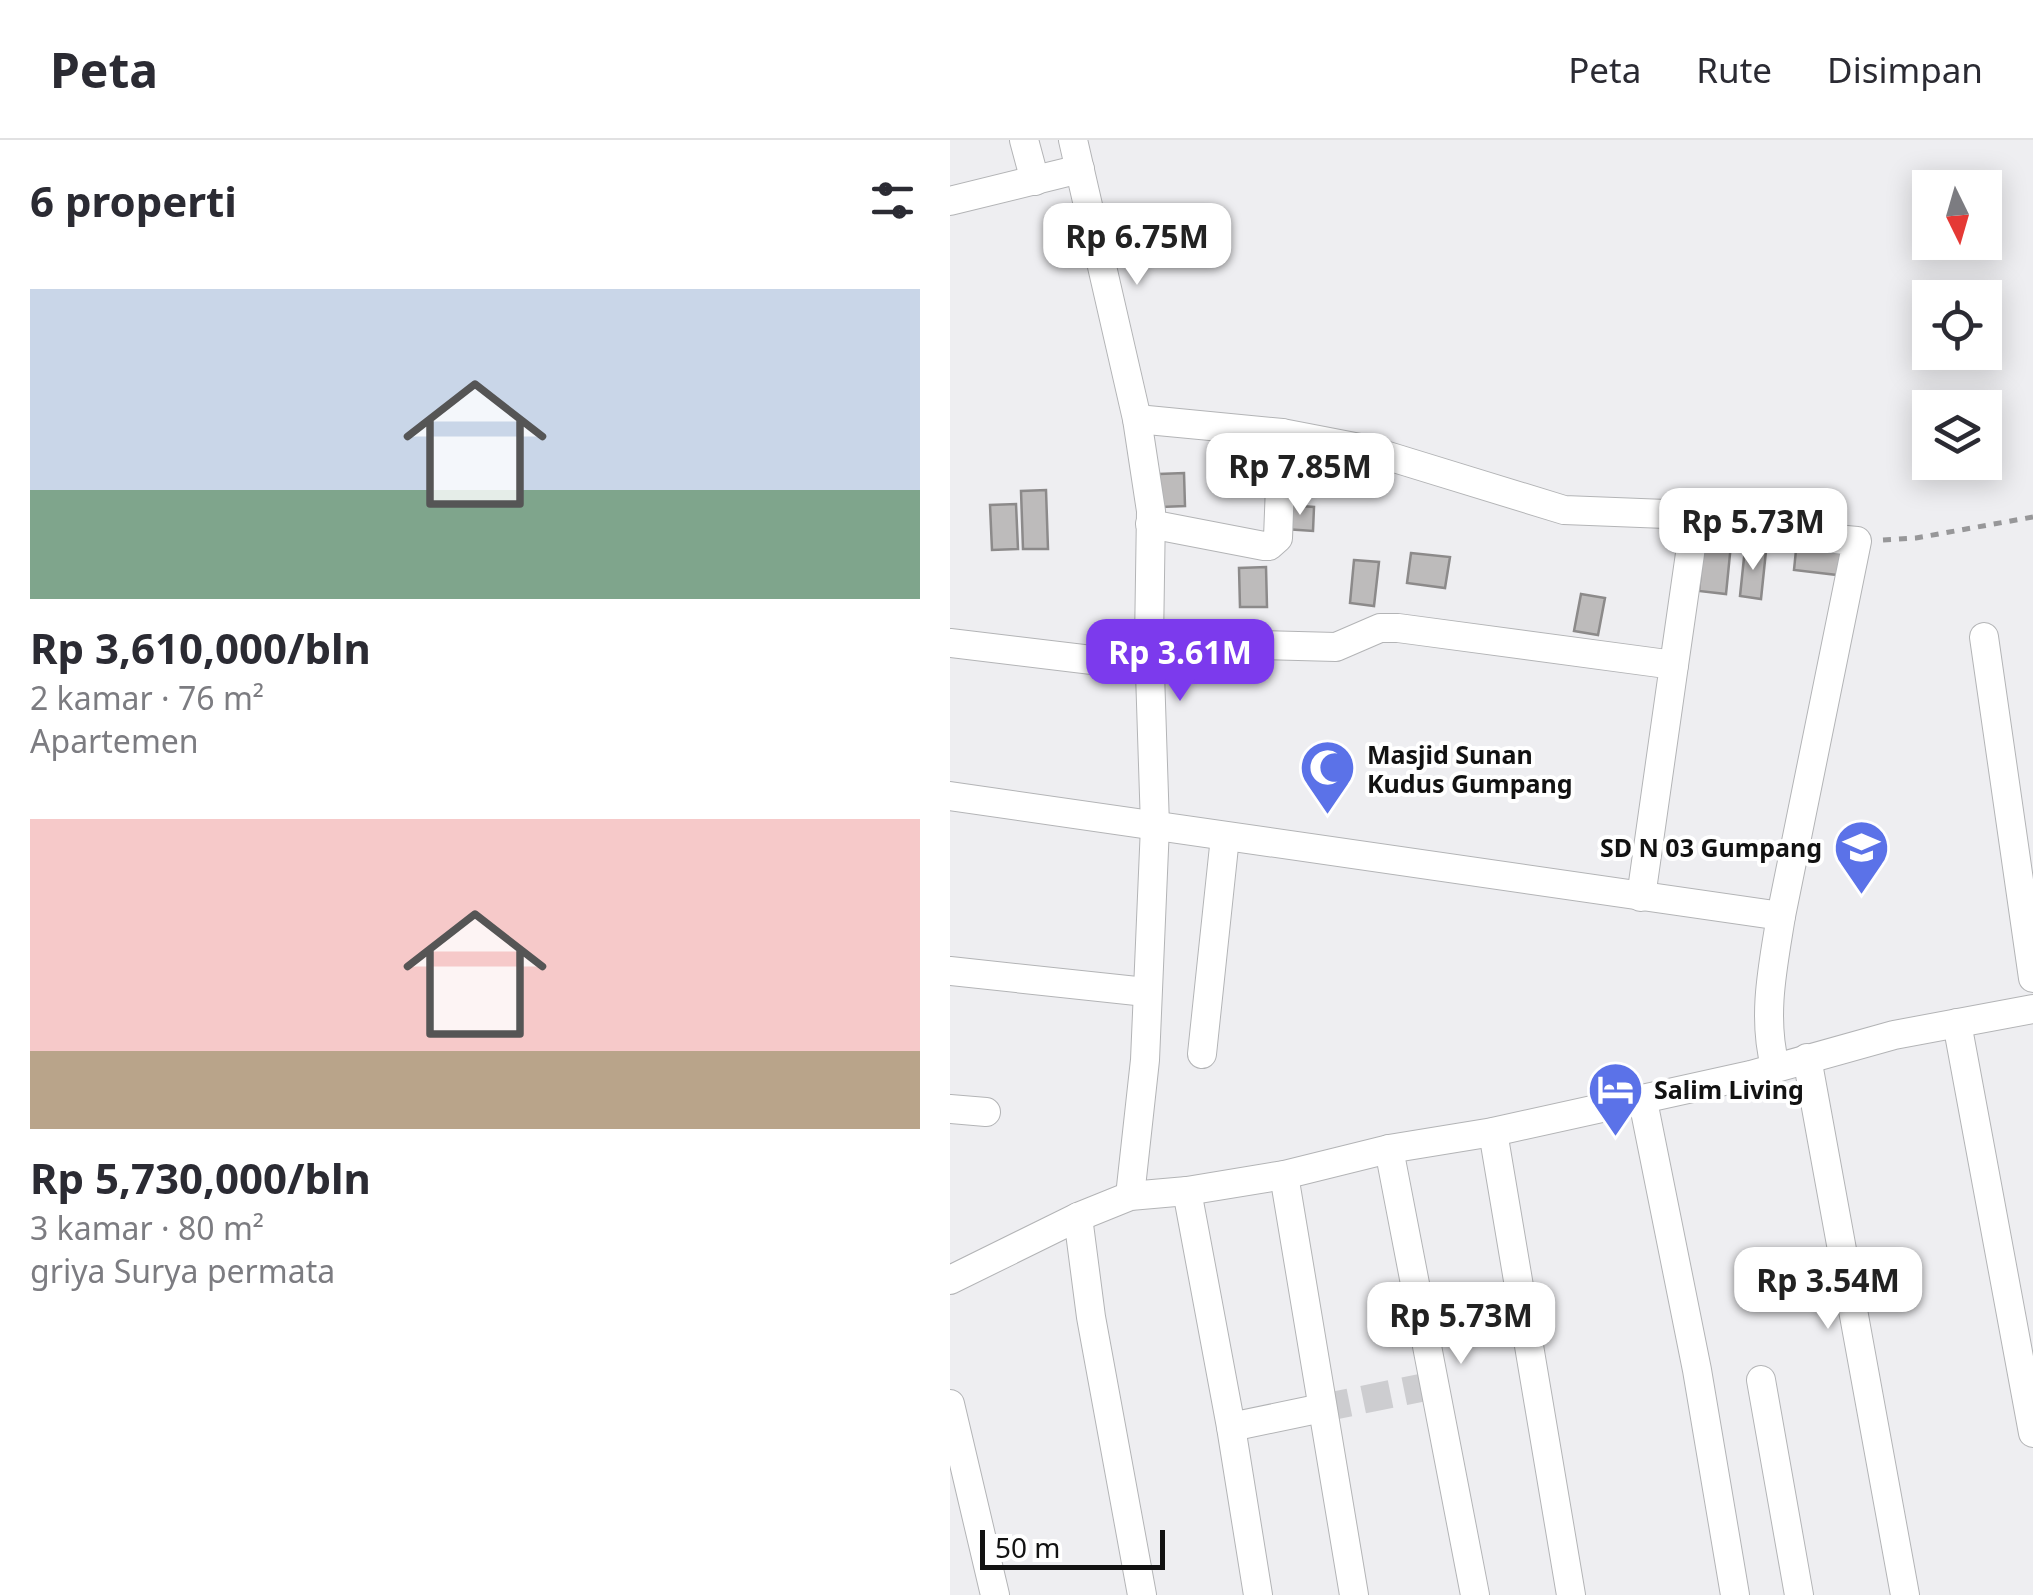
<!DOCTYPE html>
<html lang="id">
<meta charset="utf-8">
<style>
body{margin:0;font-family:"Noto Sans",sans-serif;background:#f2f2f3;color:#2b2b33;height:100vh;display:flex;flex-direction:column;font-size:38px;white-space:nowrap}
*{box-sizing:border-box;margin:0}
p{font-size:32px;color:#7c7c81}
.icon{flex:none;width:55px;height:55px;fill:none;stroke:currentColor;stroke-width:2;stroke-linecap:round;stroke-linejoin:round}
.map{position:relative;flex:1;overflow:hidden}
.panel{display:flex;flex-direction:column;background:#fff;width:950px}
.panel>*{flex:none}
.needle{width:65px;rotate:175deg}
.fabs{position:absolute;left:962px;top:30px;display:grid;gap:20px}
.fabs a{display:grid;place-items:center;width:90px;height:90px;border-radius:0px;background:#fff;box-shadow:0 5px 25px #0003;font-size:50px}
.scale{position:absolute;left:30px;bottom:25px;width:185px;box-sizing:border-box;padding-left:10px;border:5px solid #121212;border-top:0;font-size:28px;line-height:35px;white-space:nowrap;color:#121212;-webkit-text-stroke:8px #fff;paint-order:stroke}
.price{position:absolute;translate:-50% -85px;padding:0 22px;border-radius:20px;background:#fff;color:#222;font-size:32px;line-height:65px;filter:drop-shadow(0 2px 5px #0008)}
.price::after{content:'';position:absolute;left:50%;top:60px;width:30px;height:22px;margin-left:-15px;background:inherit;clip-path:polygon(0 0,100% 0,50% 100%)}
.price.active{background:#7c3aed;color:#fff}
ul{padding:0;list-style:none}
li{display:grid;align-content:center;gap:20px;height:530px;padding:0 30px}
li span{display:grid;place-items:center;height:310px;border-radius:0px;color:#555}
li>.icon{margin-inline-start:auto}
span .icon{width:180px;height:180px;fill:#fffc;stroke-width:1}
li b{font-size:42px}
h2{display:flex;justify-content:space-between;align-items:center;height:120px;padding:0 30px;font-size:42px}
header{display:flex;align-items:center;gap:60px;box-sizing:border-box;height:140px;padding:0 50px;background:#fff;border-bottom:2px solid #e1e1e2}
header strong{font-size:48px}
nav{display:flex;gap:55px;margin-inline-start:auto;font-size:35px}
main{display:flex;flex:1;min-height:0}
.map>svg:first-child{display:block}
</style>
<header>
<strong>Peta</strong>
<nav><a>Peta</a><a>Rute</a><a>Disimpan</a></nav>
</header>
<main>
<section class="panel">
<h2>6 properti<svg class="icon" aria-label="filters" viewBox="0 0 24 24"><path d="M4 7h16M4 17h16"/><circle cx="9" cy="7" r="2"/><circle cx="15" cy="17" r="2"/></svg></h2>
<ul>
<li><span style="background:linear-gradient(#c9d6e8 65%,#7fa58c 0)"><svg class="icon" aria-label="home" viewBox="0 0 24 24"><path d="M3 11l9-7 9 7M6 9v11h12V9"/></svg></span><div><b>Rp 3,610,000/bln</b><p>2 kamar · 76 m²</p><p>Apartemen</p></div></li>
<li><span style="background:linear-gradient(#f6c9c9 75%,#b9a48a 0)"><svg class="icon" aria-label="home" viewBox="0 0 24 24"><path d="M3 11l9-7 9 7M6 9v11h12V9"/></svg></span><div><b>Rp 5,730,000/bln</b><p>3 kamar · 80 m²</p><p>griya Surya permata</p></div></li>
</ul>
</section>
<div class="map">
<svg width="1083" height="1455" viewBox="0 0 1083 1455">
<rect width="100%" height="100%" fill="#eeeef1"/>
<!-- building -->
<g fill="#bdbbbb" stroke="#8c8a8a" stroke-width="2.5">
<path d="M234 333 235 366 211 367 209 334Z"/>
<path d="M96 350 98 409H73L71 351Z"/>
<path d="M66 364 68 409 42 410 40 365Z"/>
<path d="M336 365 364 367 363 391 335 389Z"/>
<path d="M755 391 782 394 776 454 749 451Z"/>
<path d="M847 400 899 405 896 436 844 430Z"/>
<path d="M795 408 816 411 811 459 790 456Z"/>
<path d="M461 413 500 417 495 448 457 443Z"/>
<path d="M404 420 429 422 424 466 400 463Z"/>
<path d="M316 427 317 467H290L289 428Z"/>
<path d="M631 454 655 458 648 495 624 491Z"/>
</g>
<g fill="none" stroke-linecap="round" stroke-linejoin="round">
<!-- street-tunnel -->
<path stroke="#cdcdd0" stroke-width="28" stroke-dasharray="28 14" stroke-linecap="butt" d="M372 1268 485 1245"/>
<defs>
<g id="street">
<path d="M74 0 85 41"/>
<path d="M123 0 187 279 201 371 199 502 205 686 195 920 180 1056"/>
<path d="M0 61 130 29"/>
<path d="M187 279 332 293 415 309 614 370 716 374 810 392 907 401 831 776"/>
<path d="M200 384 314 406H319L328 398 332 293"/>
<path d="M1034 497 1083 838"/>
<path d="M199 502 386 507 430 488H448L724 525 691 757"/>
<path d="M0 503 200 527"/>
<path d="M724 525 745 379"/>
<path d="M0 656 831 776C823 826 812 876 825 926"/>
<path d="M0 831 196 852"/>
<path d="M1007 883 1083 1293"/>
<path d="M252 914 275 697"/>
<path d="M857 918 955 1455"/>
<path d="M693 961 747 1230 785 1455"/>
<path d="M0 969 36 972"/>
<path d="M543 992 621 1455"/>
<path d="M439 1009 525 1455"/>
<path d="M334 1035 404 1455"/>
<path d="M237 1051 281 1287 372 1268"/>
<path d="M128 1077 141 1177 192 1455"/>
<path d="M0 1140 128 1077 180 1056 237 1051 334 1035 439 1009 543 992 801 935 944 895 1083 869"/>
<path d="M811 1240 849 1455"/>
<path d="M0 1264 45 1455"/>
<path d="M281 1287 308 1455"/>
</g>
</defs>
<!-- street casing -->
<use href="#street" stroke="#b3b4b6" stroke-width="30"/>
<!-- path -->
<path stroke="#979799" stroke-width="5" stroke-dasharray="8 8" stroke-linecap="butt" d="M933 400 966 398 1083 377"/>
<!-- street -->
<use href="#street" stroke="#fff" stroke-width="28"/>
</g>
<!-- icons -->
<defs>
<symbol id="mosque-pin" viewBox="-11 -11 22 30"><path d="M0 17L-7.5 6A9.5 9.5 0 1 1 7.5 6Z" fill="#5b72e8" stroke="#fff"/><path d="M3.5-4.9A6 6 0 1 0 3.5 4.9A5 5 0 1 1 3.5-4.9Z" fill="#fff"/></symbol>
<symbol id="school-pin" viewBox="-11 -11 22 30"><path d="M0 17L-7.5 6A9.5 9.5 0 1 1 7.5 6Z" fill="#5b72e8" stroke="#fff"/><path d="M0-5L7-2L0 1L-7-2ZM-4 1L0 2.5L4 1V4Q0 6-4 4Z" fill="#fff"/></symbol>
<symbol id="hotel-pin" viewBox="-11 -11 22 30"><path d="M0 17L-7.5 6A9.5 9.5 0 1 1 7.5 6Z" fill="#5b72e8" stroke="#fff"/><path d="M-6-4.5h1.5V1H6V5H4.5V3h-9V5H-6ZM-4 0a1.8 1.8 0 1 1 3.6 0ZM.5 0V-2.5h3Q6-2.5 6 0Z" fill="#fff"/></symbol>
</defs>
<g fill-rule="evenodd">
<use href="#mosque-pin" x="346" y="596" width="63" height="86"/>
<use href="#school-pin" x="880" y="676" width="63" height="86"/>
<use href="#hotel-pin" x="634" y="918" width="63" height="86"/>
</g>
<g text-anchor="middle" dominant-baseline="central" stroke-width="8" stroke-linejoin="round" paint-order="stroke">
<!-- poi labels -->
<g font-size="25" font-weight="bold" fill="#121212" stroke="#fff" text-anchor="start">
<text x="417" y="614">Masjid Sunan<tspan x="417" dy="29">Kudus Gumpang</tspan></text>
<text x="872" y="707" text-anchor="end">SD N 03 Gumpang</text>
<text x="704" y="949">Salim Living</text>
</g>
</g>
</svg>
<div class="fabs">
<a><svg class="needle" viewBox="-14 -14 28 28"><path d="M0-13l5 13h-10z" fill="#e53935"/><path d="M0 13l5-13h-10z" fill="#7c7c81"/></svg></a>
<a><svg class="icon" aria-label="locate" viewBox="0 0 24 24"><circle cx="12" cy="12" r="6"/><path d="M12 2v4M12 18v4M2 12h4M18 12h4"/></svg></a>
<a><svg class="icon" aria-label="layers" viewBox="0 0 24 24"><path d="M12 4l9 5-9 5-9-5zM3 14l9 5 9-5"/></svg></a>
</div>
<div class="scale">50 m</div>
<b class="price" style="left:187px;top:148px">Rp 6.75M</b>
<b class="price" style="left:350px;top:378px">Rp 7.85M</b>
<b class="price" style="left:803px;top:433px">Rp 5.73M</b>
<b class="price active" style="left:230px;top:564px">Rp 3.61M</b>
<b class="price" style="left:878px;top:1192px">Rp 3.54M</b>
<b class="price" style="left:511px;top:1227px">Rp 5.73M</b>
</div>
</main>
